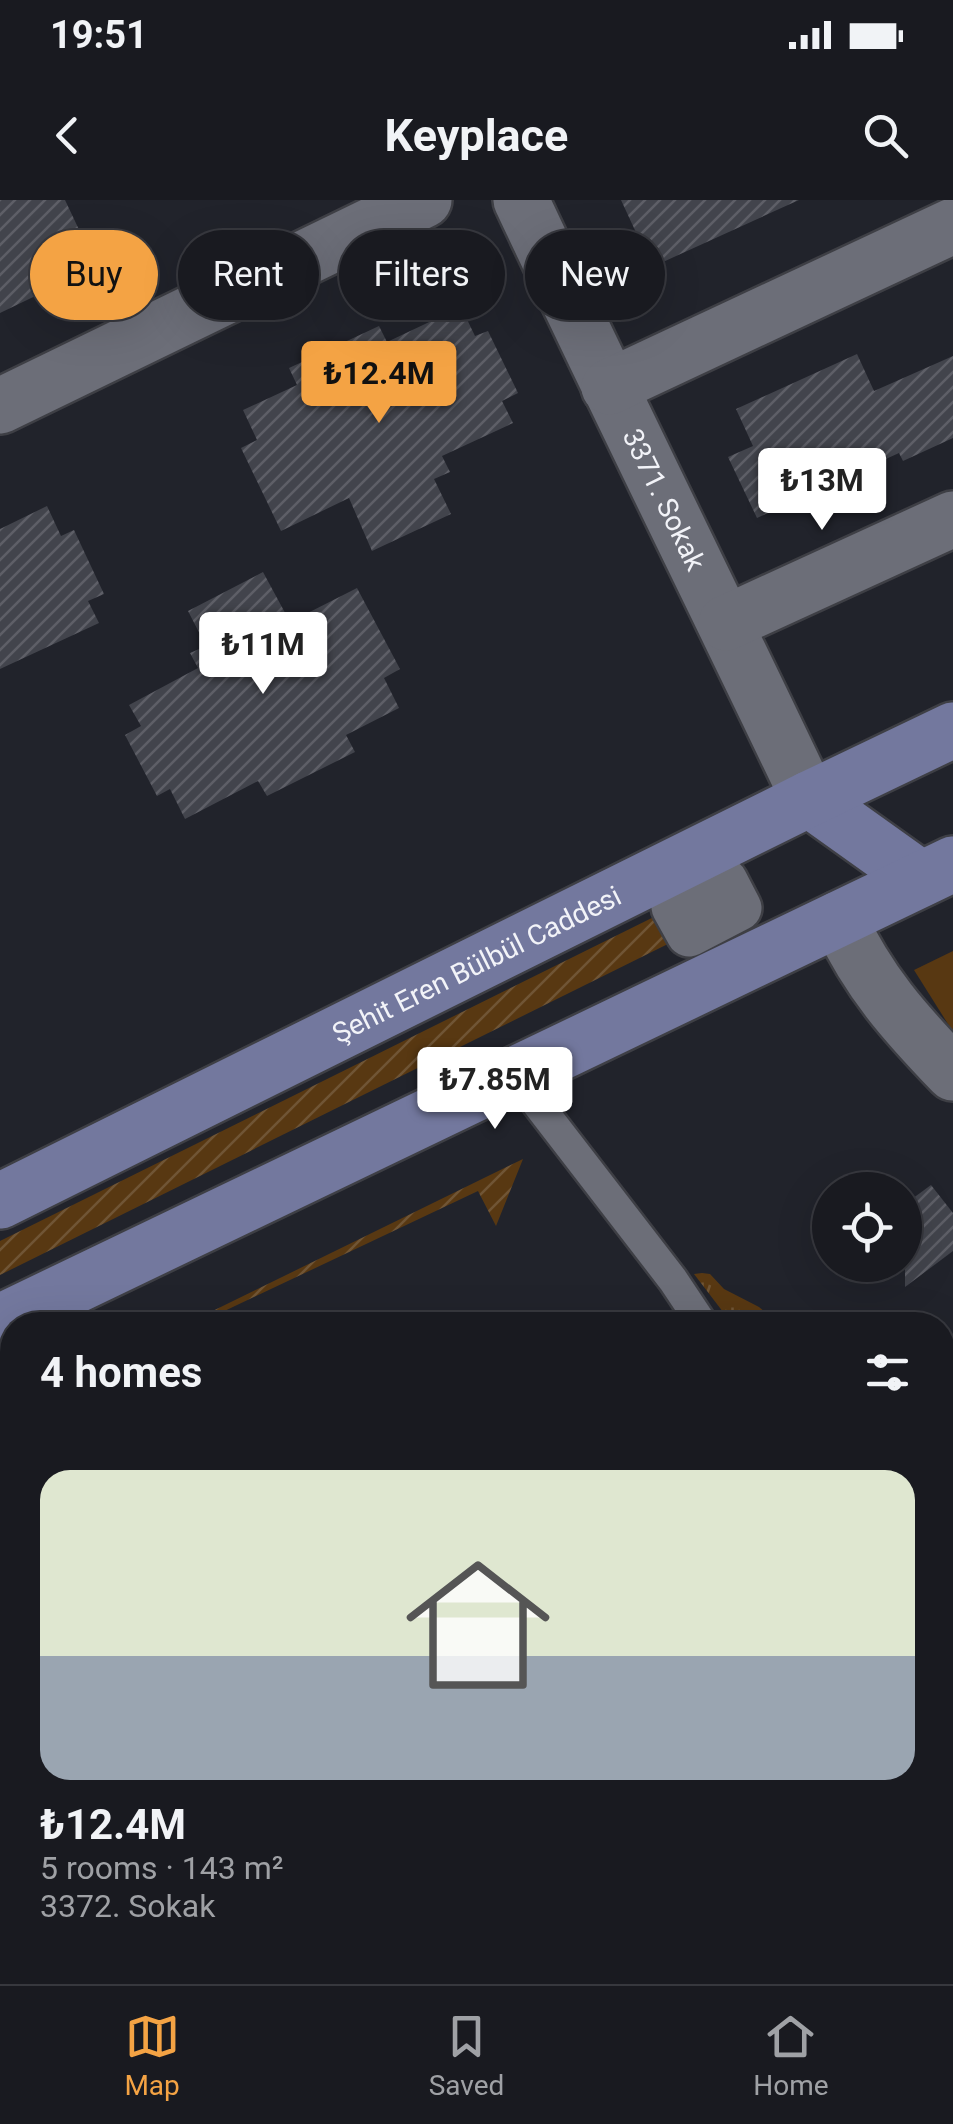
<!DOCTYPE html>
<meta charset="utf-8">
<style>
body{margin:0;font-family:Roboto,sans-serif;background:#26272d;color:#f1f3f6;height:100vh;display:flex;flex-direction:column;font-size:38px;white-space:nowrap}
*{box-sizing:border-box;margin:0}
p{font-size:32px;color:#9fa1a5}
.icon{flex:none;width:55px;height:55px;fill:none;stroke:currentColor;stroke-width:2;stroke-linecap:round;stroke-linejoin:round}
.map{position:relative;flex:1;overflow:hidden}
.details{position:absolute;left:0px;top:1112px;width:955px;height:672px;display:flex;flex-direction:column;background:#191a20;border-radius:40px 40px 0 0;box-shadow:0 10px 40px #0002,0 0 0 2px #37383e}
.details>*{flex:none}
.guide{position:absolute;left:30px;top:30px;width:895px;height:90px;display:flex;gap:20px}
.controls{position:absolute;left:812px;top:972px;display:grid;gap:20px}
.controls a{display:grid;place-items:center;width:110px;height:110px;border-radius:50%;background:#191a20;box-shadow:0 10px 40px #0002,0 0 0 2px #37383e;font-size:50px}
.price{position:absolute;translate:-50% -85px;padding:0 22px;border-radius:10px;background:#fff;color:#222;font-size:32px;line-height:65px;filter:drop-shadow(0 2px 5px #0008)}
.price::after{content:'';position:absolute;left:50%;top:60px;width:30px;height:22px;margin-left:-15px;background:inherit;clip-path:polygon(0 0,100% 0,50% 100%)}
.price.selected{background:#f4a344;color:#111}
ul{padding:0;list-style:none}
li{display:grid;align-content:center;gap:20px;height:530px;padding:0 40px}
li span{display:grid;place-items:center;height:310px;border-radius:30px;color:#555}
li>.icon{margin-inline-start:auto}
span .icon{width:180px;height:180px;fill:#fffc;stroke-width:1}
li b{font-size:42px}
h2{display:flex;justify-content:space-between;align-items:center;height:120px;padding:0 40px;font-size:42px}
.chip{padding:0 35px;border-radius:45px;background:#191a20;box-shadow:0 10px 40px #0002,0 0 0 2px #37383e;font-size:35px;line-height:90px}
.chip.selected{background:#f4a344;color:#111}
.status{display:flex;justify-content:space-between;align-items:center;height:70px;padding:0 50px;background:#191a20;direction:ltr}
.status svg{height:28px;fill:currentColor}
header{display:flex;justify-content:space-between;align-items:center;height:130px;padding:0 40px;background:#191a20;font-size:45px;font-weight:700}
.dock{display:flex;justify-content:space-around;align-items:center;height:140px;border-top:2px solid #37383e;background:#191a20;font-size:28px;color:#9fa1a5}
.dock a{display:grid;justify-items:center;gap:5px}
.dock .selected{color:#f4a344}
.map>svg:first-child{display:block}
</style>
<div class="status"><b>19:51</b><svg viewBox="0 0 49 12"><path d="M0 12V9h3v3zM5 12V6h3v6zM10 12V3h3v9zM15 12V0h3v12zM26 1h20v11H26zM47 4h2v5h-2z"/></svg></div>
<header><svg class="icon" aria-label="back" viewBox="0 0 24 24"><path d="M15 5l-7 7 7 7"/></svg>Keyplace<svg class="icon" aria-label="search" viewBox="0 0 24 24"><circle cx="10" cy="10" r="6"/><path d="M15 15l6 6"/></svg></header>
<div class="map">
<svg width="953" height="1784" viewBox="0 0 953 1784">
<defs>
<pattern id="grass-tufts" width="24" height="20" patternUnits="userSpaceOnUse" patternTransform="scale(2.5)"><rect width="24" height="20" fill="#583812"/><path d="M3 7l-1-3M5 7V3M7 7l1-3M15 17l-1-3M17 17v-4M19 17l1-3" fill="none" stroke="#705535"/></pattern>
<pattern id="garden-furrows" width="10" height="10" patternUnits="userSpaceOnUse" patternTransform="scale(2.5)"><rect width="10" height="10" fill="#583812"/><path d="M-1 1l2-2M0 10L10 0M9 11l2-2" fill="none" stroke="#705535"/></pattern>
<pattern id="building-hatch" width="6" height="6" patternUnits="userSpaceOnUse" patternTransform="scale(2.5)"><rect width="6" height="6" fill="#42444c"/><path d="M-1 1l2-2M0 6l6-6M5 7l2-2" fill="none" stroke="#5e5f67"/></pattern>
</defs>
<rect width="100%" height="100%" fill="#21232b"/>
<!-- grass -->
<g fill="url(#grass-tufts)">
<path d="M702 1073 710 1074 724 1089 759 1107 777 1122 785 1125H733L694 1074Z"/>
<path d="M953 1232V1405L943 1391V1235Z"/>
</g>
<!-- park -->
<path fill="#583812" d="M953 751V832L914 770Z"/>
<!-- garden -->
<g fill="url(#garden-furrows)">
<path d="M674 707 680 738 0 1075V1041Z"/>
<path d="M523 959 496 1026 478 991 195 1125H184Z"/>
<path d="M942 1391 953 1405V1634L942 1643Z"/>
</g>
<!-- building -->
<g fill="url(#building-hatch)">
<path d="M0 0H65L82 36 66 44 81 74 0 113Z"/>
<path d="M621 0H799L652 67Z"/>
<path d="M461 107 475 136 488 131 518 193 502 201 513 223 442 256 450 272 434 279 451 314 372 351 349 298 281 331 241 248 257 240 243 210 297 185 289 168 379 126 387 142Z"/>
<path d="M857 154 874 191 953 156V238L903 261 899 253 757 318 728 257 753 246 736 209Z"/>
<path d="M47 306 61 336 74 330 104 394 88 401 99 423 0 469V329Z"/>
<path d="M263 372 290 422 357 388 400 469 384 478 399 508 346 535 355 552 267 596 258 581 185 619 170 589 157 596 125 535 141 526 129 505 198 468 190 453 206 446 188 411Z"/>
<path d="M931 985 953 1013V1051L905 1087V1004Z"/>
</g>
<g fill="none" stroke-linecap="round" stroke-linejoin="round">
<defs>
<g id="service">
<path d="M515 875 673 1080 703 1125"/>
<path d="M0 1236 12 1258"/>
<path d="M0 1315 12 1309"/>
<path d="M515 1772 524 1784"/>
</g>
<path id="pedestrian" d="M725 681 739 708 689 734 674 707Z"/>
<g id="minor">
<path id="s1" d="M521 0C615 201 714 399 809 599"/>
<path d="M609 187 953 26"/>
<path d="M0 206 424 0"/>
<path d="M726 423 953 319"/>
<path d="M839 719C869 783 904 822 953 873"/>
<path d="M942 1669 953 1660"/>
<path d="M801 1784 815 1772"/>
</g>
<g id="secondary">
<path d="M809 599 921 679"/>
<path id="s2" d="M0 1001 809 599 953 530"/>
<path d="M0 1122 953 664"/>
</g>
</defs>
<!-- service casing -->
<use href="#service" stroke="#3e3f45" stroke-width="35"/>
<!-- pedestrian casing -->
<use href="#pedestrian" stroke="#3e3f45" stroke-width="50"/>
<!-- minor casing -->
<use href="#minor" stroke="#3e3f45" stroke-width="60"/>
<!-- secondary casing -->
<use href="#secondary" stroke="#3e3f45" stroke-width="60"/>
<!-- service -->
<use href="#service" stroke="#6c6e78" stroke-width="30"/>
<!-- pedestrian -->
<use href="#pedestrian" stroke="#6c6e78" stroke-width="45"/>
<!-- minor -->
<use href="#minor" stroke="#6c6e78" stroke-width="55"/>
<!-- secondary -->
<use href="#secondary" stroke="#73789e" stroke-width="55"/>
</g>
<g text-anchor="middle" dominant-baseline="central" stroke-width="9" stroke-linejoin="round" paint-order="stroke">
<!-- street labels -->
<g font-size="28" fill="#f2f3f8" stroke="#181a21">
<text stroke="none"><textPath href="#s1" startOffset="332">3371. Sokak</textPath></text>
<text stroke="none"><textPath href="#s2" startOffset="532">Şehit Eren Bülbül Caddesi</textPath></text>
</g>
</g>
</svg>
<div class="controls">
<a><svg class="icon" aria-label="locate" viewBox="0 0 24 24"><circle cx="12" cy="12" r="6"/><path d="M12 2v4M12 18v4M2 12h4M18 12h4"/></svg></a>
</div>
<b class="price selected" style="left:379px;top:226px">₺12.4M</b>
<b class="price" style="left:822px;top:333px">₺13M</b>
<b class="price" style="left:263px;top:497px">₺11M</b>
<b class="price" style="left:495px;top:932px">₺7.85M</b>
<div class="guide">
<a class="chip selected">Buy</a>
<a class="chip">Rent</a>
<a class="chip">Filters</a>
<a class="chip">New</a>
</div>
<section class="details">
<h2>4 homes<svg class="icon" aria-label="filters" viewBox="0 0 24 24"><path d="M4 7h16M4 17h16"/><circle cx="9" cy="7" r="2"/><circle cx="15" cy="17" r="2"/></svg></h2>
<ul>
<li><span style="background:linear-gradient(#dfe7d0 60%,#9aa5b1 0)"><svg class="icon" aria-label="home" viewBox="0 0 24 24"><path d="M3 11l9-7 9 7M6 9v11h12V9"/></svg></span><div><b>₺12.4M</b><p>5 rooms · 143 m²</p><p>3372. Sokak</p></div></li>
</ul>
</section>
</div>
<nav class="dock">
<a class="selected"><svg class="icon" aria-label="map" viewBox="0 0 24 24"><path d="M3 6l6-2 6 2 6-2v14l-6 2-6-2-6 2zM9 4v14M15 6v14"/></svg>Map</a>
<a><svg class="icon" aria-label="saved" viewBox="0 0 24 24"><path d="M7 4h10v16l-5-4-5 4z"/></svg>Saved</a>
<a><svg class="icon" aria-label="home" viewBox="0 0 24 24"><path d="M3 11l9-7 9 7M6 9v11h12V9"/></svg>Home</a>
</nav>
